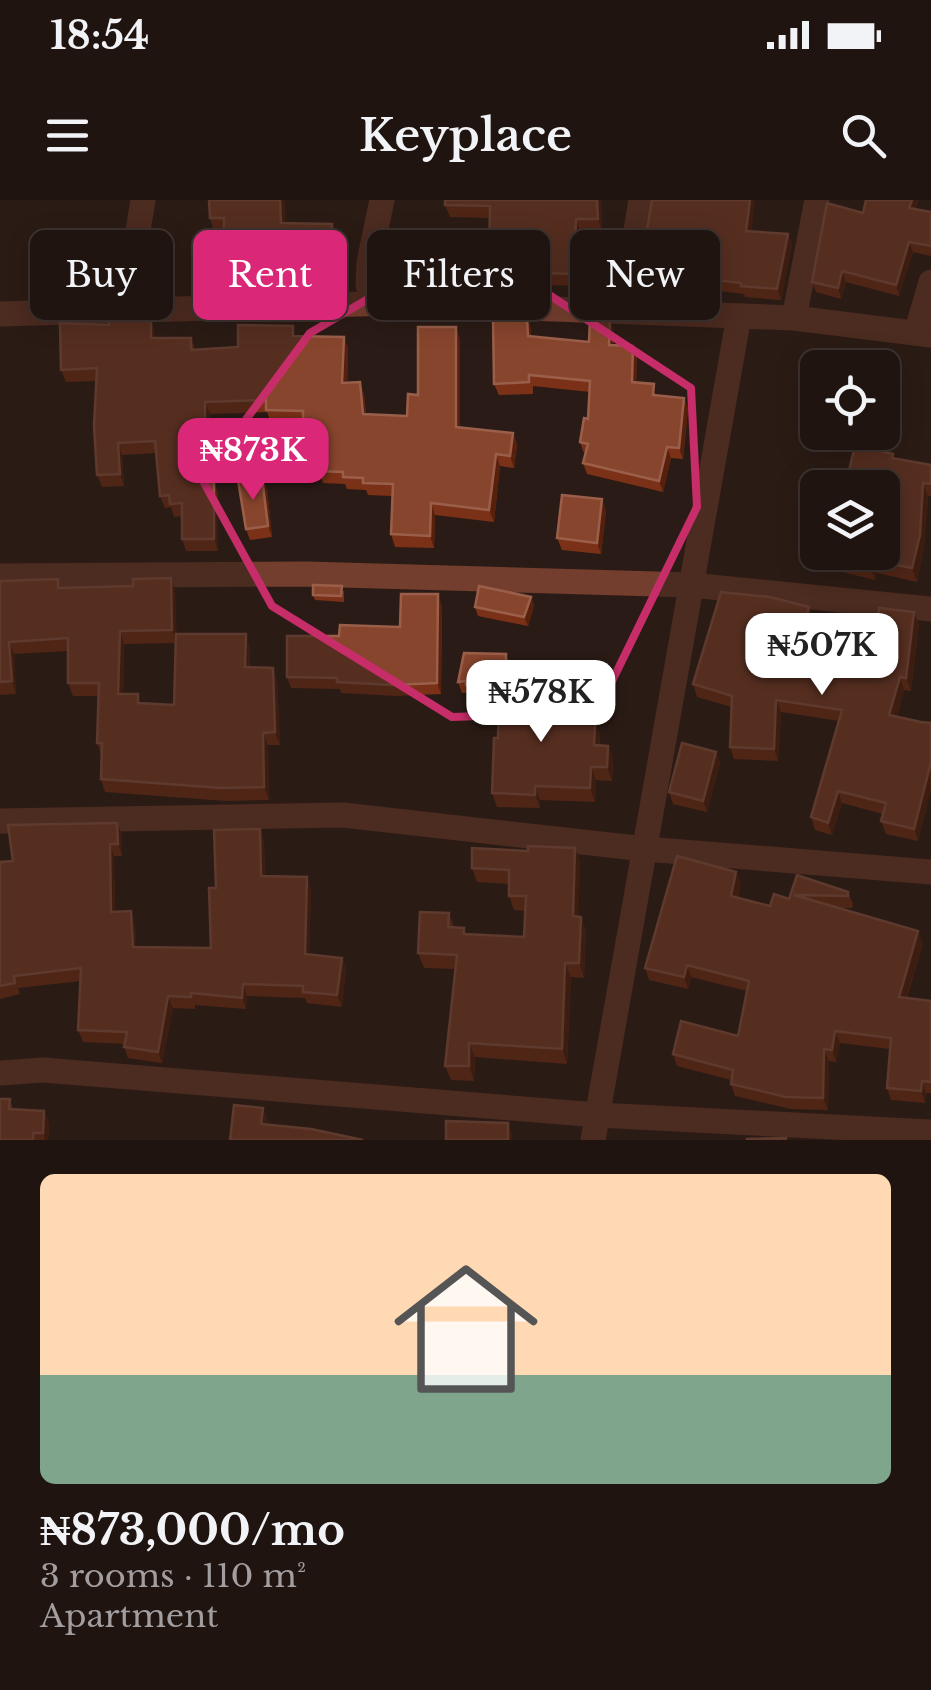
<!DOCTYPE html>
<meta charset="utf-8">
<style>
body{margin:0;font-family:"Libre Baskerville",serif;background:#2d211e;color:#f1f3f6;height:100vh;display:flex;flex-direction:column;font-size:38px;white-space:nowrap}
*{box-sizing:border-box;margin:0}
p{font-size:32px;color:#a29e9f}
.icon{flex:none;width:55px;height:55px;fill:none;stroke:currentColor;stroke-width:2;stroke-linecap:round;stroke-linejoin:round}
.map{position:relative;height:940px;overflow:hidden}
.sheet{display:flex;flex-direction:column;background:#201410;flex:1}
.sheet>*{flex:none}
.top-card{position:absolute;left:30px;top:30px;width:872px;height:90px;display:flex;gap:20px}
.controls{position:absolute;left:800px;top:150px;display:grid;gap:20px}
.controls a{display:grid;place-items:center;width:100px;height:100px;border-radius:15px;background:#201410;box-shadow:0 5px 25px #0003,0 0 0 2px #3d3330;font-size:50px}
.price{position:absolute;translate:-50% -85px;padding:0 22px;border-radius:20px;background:#fff;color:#222;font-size:32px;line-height:65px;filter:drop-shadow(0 2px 5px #0008)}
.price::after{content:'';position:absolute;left:50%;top:60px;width:30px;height:22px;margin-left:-15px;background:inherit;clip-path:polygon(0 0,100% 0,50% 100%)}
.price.active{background:#db2777;color:#fff}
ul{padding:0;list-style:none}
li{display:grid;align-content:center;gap:20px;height:530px;padding:0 40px}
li+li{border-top:2px solid #3d3330}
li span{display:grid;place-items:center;height:310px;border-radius:15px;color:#555}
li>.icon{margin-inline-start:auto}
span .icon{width:180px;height:180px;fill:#fffc;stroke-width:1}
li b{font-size:42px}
.chip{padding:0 35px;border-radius:15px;background:#201410;box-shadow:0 5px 25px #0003,0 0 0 2px #3d3330;font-size:35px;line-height:90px}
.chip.active{background:#db2777;color:#fff}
.status{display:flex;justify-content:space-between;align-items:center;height:70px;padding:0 50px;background:#201410;direction:ltr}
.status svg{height:28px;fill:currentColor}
header{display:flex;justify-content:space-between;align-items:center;height:130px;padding:0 40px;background:#201410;font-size:45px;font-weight:600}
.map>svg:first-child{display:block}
</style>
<div class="status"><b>18:54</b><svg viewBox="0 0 49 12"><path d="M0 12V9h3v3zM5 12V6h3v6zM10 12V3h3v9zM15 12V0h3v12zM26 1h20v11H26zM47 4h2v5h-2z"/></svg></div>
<header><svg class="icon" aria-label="menu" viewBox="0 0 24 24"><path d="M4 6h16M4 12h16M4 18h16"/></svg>Keyplace<svg class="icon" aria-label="search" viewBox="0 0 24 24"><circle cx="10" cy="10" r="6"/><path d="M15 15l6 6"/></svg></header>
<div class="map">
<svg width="931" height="940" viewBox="0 0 931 940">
<rect width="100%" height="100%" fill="#2b1b16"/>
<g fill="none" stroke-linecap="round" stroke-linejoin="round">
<!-- street -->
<g stroke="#733e2e" stroke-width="25">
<path d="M382 0 369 62 368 85 377 96 394 103"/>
<path d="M125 111 143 0"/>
<path d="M623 111 641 0"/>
<path d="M0 114 394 103 794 118 931 135"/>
<path d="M794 118 817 0"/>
<path d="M916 133 931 82"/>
<path d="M0 376 306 374 691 385 931 409"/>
<path d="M0 621 343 615 645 649 931 672"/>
<path d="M0 873 43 870 598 915 931 932"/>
<path d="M593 940 739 116"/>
</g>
</g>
<!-- wall -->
<g fill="#7b3117" fill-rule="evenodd">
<path d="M209 0 337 37 336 84 236 83 231 65H228L224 52V31H214L210 18Z"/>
<path d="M445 0H601L602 31H580L578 86 549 85 547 78H494L489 65 490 18 450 17 445 5Z"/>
<path d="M652 0H755L751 31 788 34 792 45 781 100 745 97 744 94 703 89 643 88 639 77Z"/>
<path d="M916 9 931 12V56L913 52 899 96 846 82 841 99 816 92 812 82 863 13Z"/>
<path d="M481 63 479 83 449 81 447 75Z"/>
<path d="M527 117 531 128V136L589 142 610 120 614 131 613 145 633 146 637 157 636 183 658 195 684 198 688 209 683 259 671 258 663 292 587 274 583 263 586 254 584 253 580 242 588 219 590 192 533 186V194L499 195 494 184Z"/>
<path d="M155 133V138H191L195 150 238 147 297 136 344 137 348 149 347 183 364 194 366 214 407 216 418 195 460 139V227L513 233 517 245 514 268 500 266 494 322 435 315 434 348 395 347 391 334 392 296 368 295 366 290 347 289 345 284 323 283 319 271V235H307L303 223H271L267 212 210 214 209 231H206L211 282H214L218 294V351H186L182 339V316L174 317 171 307 165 308 160 296 156 253 122 255 124 286 102 287 97 275V181L66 182 61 170Z"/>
<path d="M894 258 931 265V296H928L924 348 917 382 877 373 875 380 834 370 829 357Z"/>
<path d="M262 277 267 288 272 337 250 340 246 329Z"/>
<path d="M606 311 601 354 562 350 557 338Z"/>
<path d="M171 378 175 391 176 434 250 447V467L277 481 280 545H268L269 600 226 601 105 592 101 579 102 556 97 543 99 496H73L68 483V451L14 454 16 494 0 495V381L58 379 61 388 133 386ZM176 443 174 505 141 503 123 494 124 444Z"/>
<path d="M344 391V402L315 400 313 395Z"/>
<path d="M531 397 534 406 528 426 478 416 475 407Z"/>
<path d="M442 406 441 494 396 496 341 493 340 489 291 488 287 477 339 436 400 427Z"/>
<path d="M809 407 814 420 808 444 874 454 919 424 911 491 904 490 897 517 921 522 931 523V589L918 641 886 634 881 621 883 614 842 603 832 635 815 630 811 617 839 521 781 512 778 561 734 559 730 547 732 507 697 497 693 484Z"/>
<path d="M511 466 510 486 556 500 555 521 595 523 600 536V545L608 546 613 559 612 581 596 580 595 602 540 600V608L497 607 492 593 498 538 499 497 470 496 469 493H462L458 482Z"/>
<path d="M716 552 720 563 707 612 673 604 669 592Z"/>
<path d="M117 623 122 635V656H114L115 712 135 723 136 747 211 748 216 688 264 641 265 676 311 689 309 754 342 758 346 769 342 807 307 803 305 798 247 796 246 809 195 805V809L173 808 162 863 128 858 124 847 125 844 83 842 78 830 81 781 18 788 20 794 0 799V662L13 661Z"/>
<path d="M575 648 580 662 578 716 581 717 586 731 584 778 571 777 567 864 475 857 474 881 451 880 445 866 455 769 424 768 418 753 449 713 454 727 464 728 466 734 524 737 525 711 514 710 509 696V684L477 682 472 668 528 651Z"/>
<path d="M797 675 848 692 853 704 852 708H837L923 743 907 798 931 801V893H926L925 903 891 900 887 888 890 849 840 843 836 862 829 861 828 910 791 909 735 896 731 884V880L677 866 673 854 738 836 747 791 691 777 688 789 649 780 645 768 741 684 738 697 770 706 789 699Z"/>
<path d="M10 899 13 909 44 911 49 924 48 940H0Z"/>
</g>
<!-- shaded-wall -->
<g fill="#56200d">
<path d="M280 0H285L286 36 281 23Z"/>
<path d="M597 0H601L602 31 598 19Z"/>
<path d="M750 0H755L750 42 746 31Z"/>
<path d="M912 0H919L913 18 909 8Z"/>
<path d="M576 19 580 31 578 86 574 74Z"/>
<path d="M332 24 337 37 336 84 331 71Z"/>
<path d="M788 34 792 45 781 100 777 89Z"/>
<path d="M909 42 913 52 899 96 896 85Z"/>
<path d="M479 58 481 63 479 83 477 77Z"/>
<path d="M842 71 846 82 841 99 838 88Z"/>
<path d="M527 117 531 128 532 147 528 136Z"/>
<path d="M610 120 614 131 613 156 609 145Z"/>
<path d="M151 121 155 133V150L151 138Z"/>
<path d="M456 127 460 139V239L456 227Z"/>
<path d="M344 137 348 149 347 196 342 183Z"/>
<path d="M633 146 637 157 636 193 632 182Z"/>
<path d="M360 182 364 194 367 227 363 214Z"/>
<path d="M684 198 688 209 683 259 679 248Z"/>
<path d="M205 202 210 214 209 231 205 219Z"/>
<path d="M201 219 206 231 213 295 208 282Z"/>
<path d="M513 233 517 245 514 268 510 256Z"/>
<path d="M118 243 122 255 124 286 120 274Z"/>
<path d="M667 247 671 258 663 292 659 281Z"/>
<path d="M496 254 500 266 494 322 489 310Z"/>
<path d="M262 277 267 288 272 337 268 326Z"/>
<path d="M214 282 218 294V351L214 339Z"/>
<path d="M923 283 928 296 924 348 917 382 912 368Z"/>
<path d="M602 299 606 311 601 354 597 343Z"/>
<path d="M431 303 435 315 434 348 430 336Z"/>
<path d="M872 360 877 373 875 380 870 366Z"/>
<path d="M171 378 175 391 177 443 172 430Z"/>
<path d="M438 394 442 406 441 494 437 483Z"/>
<path d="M531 397 534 406 528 426 524 417Z"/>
<path d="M809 407 814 420 805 455 800 443Z"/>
<path d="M914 412 919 424 911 491 906 478Z"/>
<path d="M120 431 124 444 123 506 118 494Z"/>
<path d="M246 434 250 447 249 479 245 467Z"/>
<path d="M9 442 14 454 16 494 12 481Z"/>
<path d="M506 454 511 466 510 497 506 486Z"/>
<path d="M273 468 277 481 280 545 275 532Z"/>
<path d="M900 477 904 490 894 527 889 515Z"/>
<path d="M551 487 556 500 555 534 550 521Z"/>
<path d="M776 500 781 512 778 561 774 549Z"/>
<path d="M595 523 600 536 599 559 594 545Z"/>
<path d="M263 533 268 545 269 600 264 587Z"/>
<path d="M608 546 613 559 612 581 607 567Z"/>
<path d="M716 552 720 563 707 612 703 601Z"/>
<path d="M930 562 931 589 918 641 914 629Z"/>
<path d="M591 567 596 580 595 602 590 588Z"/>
<path d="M535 586 540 600V608L535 595Z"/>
<path d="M838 591 842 603 832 635 828 623Z"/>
<path d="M117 623 122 635V656L118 644Z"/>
<path d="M260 629 264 641 265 688 261 676Z"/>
<path d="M110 644 114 656 115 724 111 712Z"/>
<path d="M575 648 580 662 578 731 573 716Z"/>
<path d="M736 672 741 684 735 708 731 696Z"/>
<path d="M307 677 311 689 309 765 305 754Z"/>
<path d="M131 711 135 723 137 759 133 747Z"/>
<path d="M581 717 586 731 584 778 579 763Z"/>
<path d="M918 731 923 743 903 809 899 797Z"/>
<path d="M342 758 346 769 342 807 337 795Z"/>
<path d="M565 763 571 777 567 864 562 849Z"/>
<path d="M687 765 691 777 688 789 684 777Z"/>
<path d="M243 784 247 796 246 809 242 798Z"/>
<path d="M168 796 173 808 162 863 158 852Z"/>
<path d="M835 831 840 843 836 862 832 850Z"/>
<path d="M469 843 475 857 474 881 469 866Z"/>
<path d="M824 849 829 861 828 910 823 898Z"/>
<path d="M922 881 926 893 925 903 921 891Z"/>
<path d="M263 908 268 921 266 937 261 924Z"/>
<path d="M44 911 49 924 48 940H45L43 933Z"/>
<path d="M508 923 512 935V940H508Z"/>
</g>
<!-- building -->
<g fill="#88452d" stroke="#9a5f4a" stroke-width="2.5">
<path d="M209 0H280L281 23 332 24 331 71 231 70V52H224V18H210Z"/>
<path d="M445 0H597L598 19H576L574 74 545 73V66L489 65 490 6 445 5Z"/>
<path d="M652 0H750L746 31 788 34 777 89 741 86V83L699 78 639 77Z"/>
<path d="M866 0H912L909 8 931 12V46L909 42 896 85 842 71 838 88 812 82 827 3 863 13Z"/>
<path d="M448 55 479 58 477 77 447 75Z"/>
<path d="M527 117 528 136 589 142 590 118 610 120 609 145 633 146 632 182 654 184 653 195 684 198 679 248 667 247 659 281 583 263 588 244 580 242 584 218 588 219 590 181 529 175V182L494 184 493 118Z"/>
<path d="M109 120 151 121V138H191V150L238 147V125L293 126V136L344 137 342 183 360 182 363 214 407 216 408 194 418 195V127H456V227L513 233 510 256 496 254 489 310 431 303 430 336 391 334 393 284 363 283V278L343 277V272L319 271 320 223 303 222V211L266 210V200L205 202V219H201L208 282H214V339H182V303L170 304 169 295 160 296 155 241 118 243 120 274 97 275 94 226 97 168 61 170 60 123 109 125Z"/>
<path d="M855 245 893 254 892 258 931 265V284L923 283 920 335 912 368 872 360 870 366 829 357 830 352H882V288H845Z"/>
<path d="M262 277 268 326 246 329 238 280Z"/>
<path d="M562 295 602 299 597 343 557 338Z"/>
<path d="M171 378 172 430 120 431 118 494H138V503L174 505 176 434H246L245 467 273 468 275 532 263 533 264 587 221 588 101 579 102 543H97L99 483H68V438L9 442 12 481 0 482V381L58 379V388L133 386V379Z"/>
<path d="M313 385 342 386 341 396 313 395Z"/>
<path d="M479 386 531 397 524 417 475 407Z"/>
<path d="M721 392 770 397 809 407 800 443 874 454 879 408 914 412 906 478 900 477 889 515 921 522 931 523V562L914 629 881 621 886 603 838 591 828 623 811 617 842 510 776 500 774 549 730 547 732 496 693 484Z"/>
<path d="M401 394H438L437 483 392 485 337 482V478L287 477V436H339L340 425 400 427Z"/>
<path d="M464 453 506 454V486L466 485V481L458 482Z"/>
<path d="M499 486 551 487 550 521 595 523 594 545 608 546 607 567H591L590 588 535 586V595L492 593 494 538H498Z"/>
<path d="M682 543 716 552 703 601 669 592Z"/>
<path d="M117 623 118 644H110L111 712 131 711 133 747 211 748 209 688H216L214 630 260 629 261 676 307 677 305 754 342 758 337 795 303 792V786L243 784 242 798 191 793V797L168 796 158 852 124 847 127 832 78 830 81 768 14 776 15 783 0 786V662L13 661 8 625Z"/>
<path d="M528 646 575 648 573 716 581 717 579 763H565L562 849 469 843V866H445L457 755 418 753 420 712 449 713 448 727 464 728V734L524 737 526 696H509V670L472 668V648L528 651Z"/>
<path d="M677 656 736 672 731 696 770 706 774 694 789 699 797 675 848 692V696L794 695 918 731 899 797 931 801V882L922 881 921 891 887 888 891 838 835 831 832 850 824 849 823 898 786 897 731 884 733 870 673 854 681 821 738 836 749 781 687 765 684 777 645 768Z"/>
<path d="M0 899H10L9 909 44 911 43 933H33V940H0Z"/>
<path d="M234 905 263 908 261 924 311 929 363 940H230Z"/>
<path d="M446 921 508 923V940H446Z"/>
<path d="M786 938V940H747V939Z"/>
</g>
<!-- marked area -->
<path d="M0 0H931V940H0ZM467 41 691 188 697 307 597 512 452 517 272 406 202 279 310 133Z" fill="#2b1b16" fill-opacity=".55" fill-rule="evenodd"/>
<path fill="none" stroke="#c72d69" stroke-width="8" stroke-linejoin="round" d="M467 41 691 188 697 307 597 512 452 517 272 406 202 279 310 133Z"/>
</svg>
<div class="controls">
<a><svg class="icon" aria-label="locate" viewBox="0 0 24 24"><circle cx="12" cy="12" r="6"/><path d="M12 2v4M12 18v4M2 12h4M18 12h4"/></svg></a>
<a><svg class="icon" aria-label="layers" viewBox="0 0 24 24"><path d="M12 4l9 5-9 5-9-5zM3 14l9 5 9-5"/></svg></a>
</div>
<b class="price active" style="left:253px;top:303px">₦873K</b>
<b class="price" style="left:822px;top:498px">₦507K</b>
<b class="price" style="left:541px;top:545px">₦578K</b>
<div class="top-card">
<a class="chip">Buy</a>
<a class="chip active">Rent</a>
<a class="chip">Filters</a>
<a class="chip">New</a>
</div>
</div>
<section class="sheet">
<ul>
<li><span style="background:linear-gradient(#ffd9b3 65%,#7fa58c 0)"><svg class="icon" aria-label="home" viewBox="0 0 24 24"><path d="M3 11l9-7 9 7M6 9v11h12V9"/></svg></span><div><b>₦873,000/mo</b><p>3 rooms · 110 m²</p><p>Apartment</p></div></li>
</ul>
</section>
